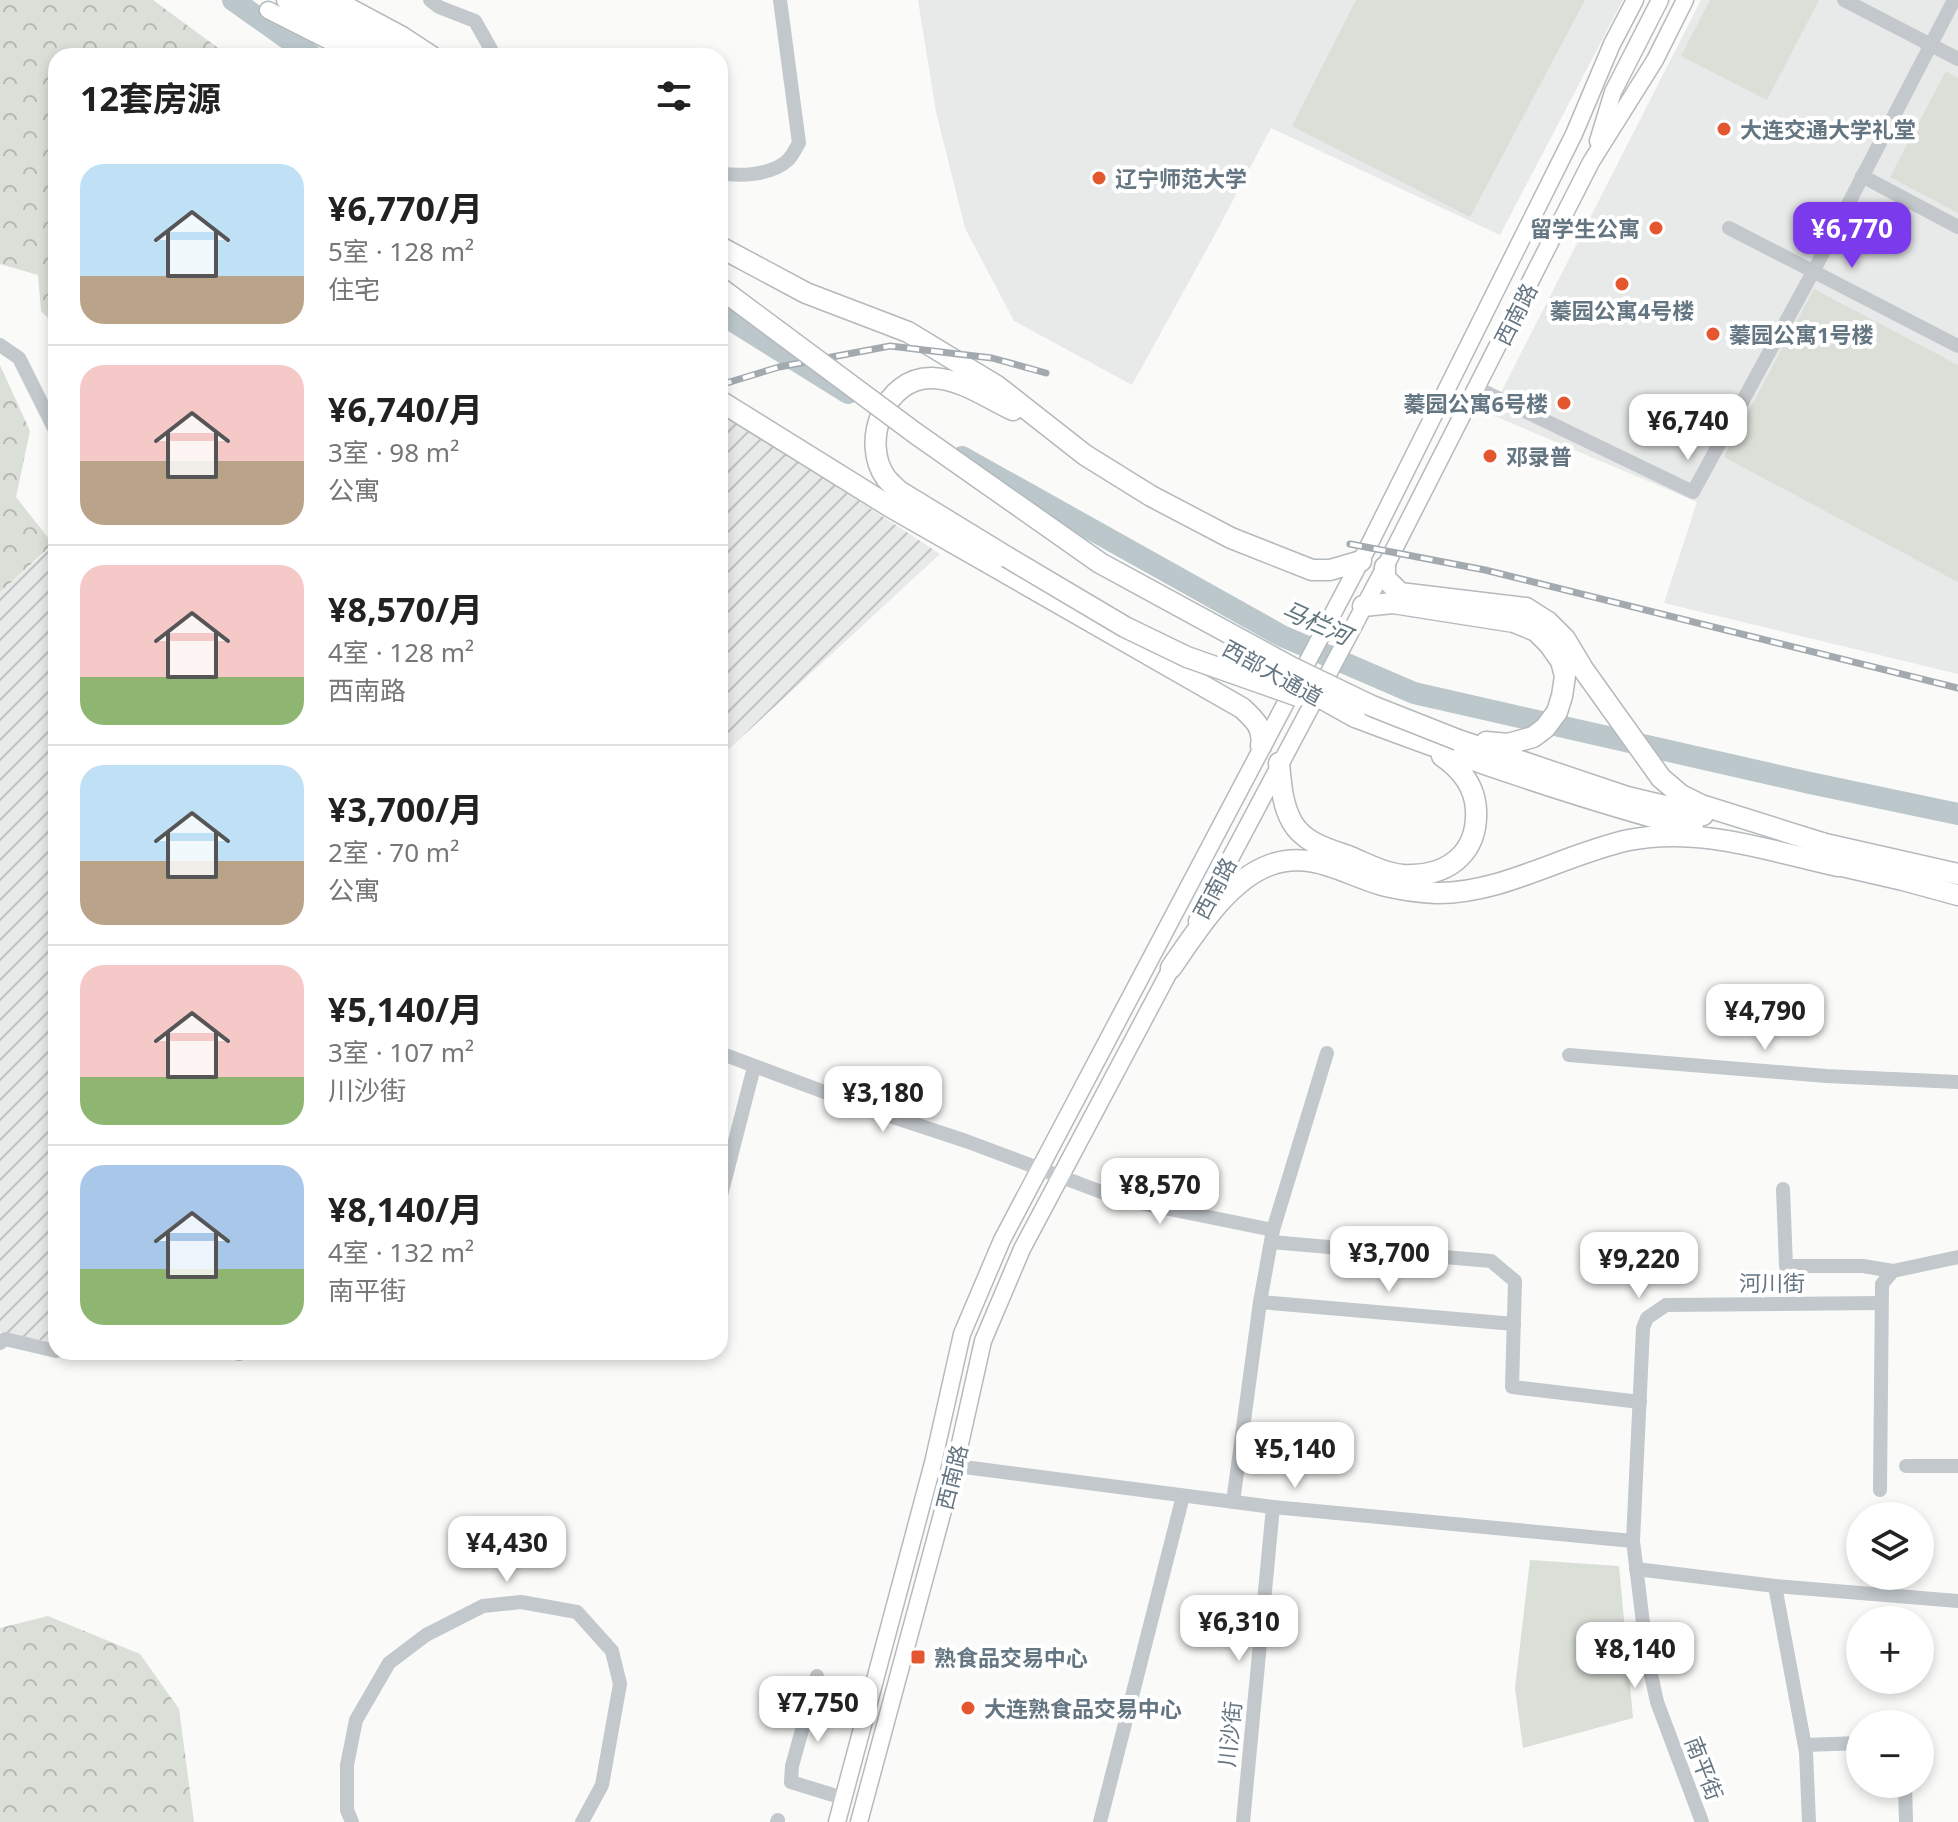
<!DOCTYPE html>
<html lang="zh">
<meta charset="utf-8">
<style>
body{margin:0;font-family:"Noto Sans","Noto Sans SC",sans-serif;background:#f6f6f6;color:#222;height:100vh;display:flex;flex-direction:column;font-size:30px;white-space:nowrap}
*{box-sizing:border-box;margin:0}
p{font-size:26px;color:#767676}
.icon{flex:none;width:44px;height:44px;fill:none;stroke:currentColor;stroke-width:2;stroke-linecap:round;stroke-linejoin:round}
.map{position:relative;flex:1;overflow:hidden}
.sheet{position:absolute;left:48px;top:48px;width:680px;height:1312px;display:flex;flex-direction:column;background:#fff;border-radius:24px;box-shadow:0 4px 12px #0003}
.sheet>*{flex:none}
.buttons{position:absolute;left:1846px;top:1502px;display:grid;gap:16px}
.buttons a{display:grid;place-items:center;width:88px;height:88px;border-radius:50%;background:#fff;box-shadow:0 4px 12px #0003;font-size:40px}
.price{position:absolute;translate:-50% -68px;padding:0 18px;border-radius:16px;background:#fff;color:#222;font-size:26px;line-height:52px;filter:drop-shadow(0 2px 4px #0008)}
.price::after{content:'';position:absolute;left:50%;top:48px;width:24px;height:18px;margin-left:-12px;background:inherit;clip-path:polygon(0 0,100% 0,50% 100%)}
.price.selected{background:#7c3aed;color:#fff}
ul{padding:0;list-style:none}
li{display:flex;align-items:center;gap:24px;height:200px;padding:0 32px}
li+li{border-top:2px solid #e0e0e0}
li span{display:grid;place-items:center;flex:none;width:224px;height:160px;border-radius:24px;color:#555}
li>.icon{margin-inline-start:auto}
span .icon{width:96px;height:96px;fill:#fffc;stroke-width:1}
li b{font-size:34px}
h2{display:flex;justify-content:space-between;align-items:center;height:96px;padding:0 32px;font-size:34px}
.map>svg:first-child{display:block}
</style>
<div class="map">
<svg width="1958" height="1822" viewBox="0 0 1958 1822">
<defs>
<pattern id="industrial-furrows" width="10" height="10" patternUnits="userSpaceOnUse" patternTransform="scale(2)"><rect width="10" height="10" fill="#e8e9e9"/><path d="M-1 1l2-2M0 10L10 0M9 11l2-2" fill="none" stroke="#c0c1c2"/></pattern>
<pattern id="forest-crowns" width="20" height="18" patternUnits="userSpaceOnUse" patternTransform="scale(2)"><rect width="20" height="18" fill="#dadfd7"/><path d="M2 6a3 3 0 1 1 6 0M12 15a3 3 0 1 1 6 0" fill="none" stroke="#b4b9b4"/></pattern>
</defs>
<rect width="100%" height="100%" fill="#fafaf8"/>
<!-- built -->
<g fill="#e8e9e9">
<path d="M918 0H1623L1500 235 1271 128 1212 240 1132 385 1014 321 965 228 936 112Z"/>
<path d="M1701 0H1958V674L1664 603 1697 502 1490 414Z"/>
</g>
<!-- industrial -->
<g fill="url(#industrial-furrows)">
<path d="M720 410 940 554 720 757Z"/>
<path d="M56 543V1343L0 1332V592Z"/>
</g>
<!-- forest -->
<g fill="url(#forest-crowns)">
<path d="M0 0H153L229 56H56V326L41 311 38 275 0 264Z"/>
<path d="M0 365 30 431 16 497 53 544 0 592Z"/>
<path d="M48 1616 140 1654 179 1709 194 1822H0V1628Z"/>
</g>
<!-- park -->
<g fill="#dadfd7">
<path d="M1356 0H1585L1470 217 1292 126Z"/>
<path d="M1710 0H1819L1767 100 1681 56Z"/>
<path d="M1946 71 1958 78V213L1890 177Z"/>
<path d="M1814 289 1958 365V582L1724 457Z"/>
<path d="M1530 1560 1619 1566 1633 1718 1523 1748 1515 1688Z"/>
</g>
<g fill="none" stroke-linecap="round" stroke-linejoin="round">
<!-- river -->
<g stroke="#bbc7cb" stroke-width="22">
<path d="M233 0 312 56"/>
<path d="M720 313 848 393"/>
<path d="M962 457 1282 636 1414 693 1810 783 1958 814"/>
</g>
<defs>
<g id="major">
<path d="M268 10 349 51"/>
<path d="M1598 141 1613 92 1660 0"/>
<path d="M1197 921 1385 567 1591 162 1655 60 1685 0"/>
<path d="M837 1822 933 1463 962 1334 1002 1240 1368 547 1574 134 1612 44 1635 0"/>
<path d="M859 1822 955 1466 983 1341 1022 1249 1176 959"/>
</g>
<g id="highway">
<path d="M287 0 369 56"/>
<path d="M313 0 398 56"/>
<path d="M333 0 402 37 431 56"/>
<path d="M720 247 806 293 908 332 997 386 1085 455 1151 496 1231 538 1312 570H1330L1361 561"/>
<path d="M720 401 889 506 1242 708C1255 720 1264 728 1261 746"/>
<path d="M1007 557 899 491C895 487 890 483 886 478 860 442 885 377 932 378 962 379 987 398 1013 410"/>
<path d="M1385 567V578L1400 593 1526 608 1548 622 1565 639 1583 669 1661 778 1681 795 1701 805 1822 843"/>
<path d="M1363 606 1393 603 1514 622 1536 631 1549 644 1561 661 1565 676 1562 696 1557 712 1545 728 1533 737 1508 744 1486 742"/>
<path d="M1355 717C1466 759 1578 798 1693 828"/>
<path d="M1458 740 1627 797 1703 815"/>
<path d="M1279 763C1281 784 1282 804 1292 822 1304 843 1328 849 1348 856 1368 864 1390 877 1412 875 1452 874 1478 850 1476 810 1475 786 1461 769 1442 756"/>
<path d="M1812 841 1958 874"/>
<path d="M1829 863 1903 880 1958 895"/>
<path d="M1171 968C1196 932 1228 880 1270 865 1311 850 1344 874 1382 885 1398 889 1419 892 1436 893 1502 894 1564 854 1629 840 1699 826 1770 851 1838 866"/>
</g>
</defs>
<!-- major casing -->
<use href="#major" stroke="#b5babe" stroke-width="19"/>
<!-- highway casing -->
<use href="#highway" stroke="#b4b9bd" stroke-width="23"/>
<!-- minor -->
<g stroke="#c3c8cc" stroke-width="14">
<path d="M430 0 439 7 475 21 493 53 498 56"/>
<path d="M1844 0 1958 59"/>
<path d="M720 173C740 177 772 175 788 160 792 156 796 148 799 143L780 0"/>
<path d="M1862 176 1958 227"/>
<path d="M1729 228 1958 346"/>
<path d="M0 345 19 358 56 432"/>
<path d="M1477 388 1693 492 1813 272 1954 0"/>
<path d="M720 1053 878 1112 966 1141 1120 1199 1273 1230"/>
<path d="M1569 1055 1826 1076 1958 1082"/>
<path d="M1783 1189 1786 1266H1863L1893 1271"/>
<path d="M720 1199 754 1067"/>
<path d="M1271 1242 1491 1261 1515 1281 1512 1387 1640 1402"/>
<path d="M1260 1302 1514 1324"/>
<path d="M0 1343 5 1339 56 1351"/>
<path d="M239 1354 244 1352"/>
<path d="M933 1463 1273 1507 1633 1541"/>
<path d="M1906 1466H1958"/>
<path d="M1880 1490 1882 1284 1893 1271 1958 1257"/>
<path d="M1233 1502 1260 1302 1273 1230 1327 1053"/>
<path d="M1636 1569 1775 1586 1958 1601"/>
<path d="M1775 1586 1806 1752 1809 1822"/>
<path d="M817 1676 792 1766 791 1782 843 1798"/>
<path d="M1805 1745 1860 1743"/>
<path d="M1905 1784 1906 1822"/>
<path d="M352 1822 347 1810V1765L356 1720 389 1663 426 1635 483 1606 521 1602 577 1612 612 1651 620 1684 602 1785 582 1822"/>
<path d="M777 1822 778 1820"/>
<path d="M1100 1822 1183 1496"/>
<path d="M1243 1822 1273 1507"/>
<path d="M1702 1822 1657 1702 1647 1656 1633 1541 1643 1328 1647 1318 1666 1305 1879 1303"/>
</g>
<!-- major -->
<use href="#major" stroke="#fff" stroke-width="16"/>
<!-- highway -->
<use href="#highway" stroke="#fff" stroke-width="20"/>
<defs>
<g id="rail">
<path d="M720 385 779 367 890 346 992 358 1046 373"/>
<path d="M1350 544 1485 570 1958 688"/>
</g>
</defs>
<!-- rail casing -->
<use href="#rail" stroke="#a2aab0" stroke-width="7"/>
<!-- rail -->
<use href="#rail" stroke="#fff" stroke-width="4" stroke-dasharray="12" stroke-linecap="butt"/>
<defs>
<g id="highway-bridge">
<path d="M720 288 915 433 1100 563 1291 667 1372 706 1458 740"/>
<path d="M1007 557 1125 627 1187 657 1298 696"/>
<path d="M1285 678 1355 717"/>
</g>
</defs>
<!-- highway-bridge casing -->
<use href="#highway-bridge" stroke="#b4b9bd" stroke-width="23" stroke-linecap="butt"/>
<!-- highway-bridge -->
<use href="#highway-bridge" stroke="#fff" stroke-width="20"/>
</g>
<!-- markers -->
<g fill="#e4572e" stroke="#fff" stroke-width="3">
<circle cx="1724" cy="129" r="8"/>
<circle cx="1099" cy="178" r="8"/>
<circle cx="1656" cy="228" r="8"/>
<circle cx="1622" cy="284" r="8"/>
<circle cx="1713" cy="334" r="8"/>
<circle cx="1564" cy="403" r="8"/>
<circle cx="1490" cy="456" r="8"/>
<rect x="910" y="1649" width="16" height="16" rx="4"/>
<circle cx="968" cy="1708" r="8"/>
</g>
<g text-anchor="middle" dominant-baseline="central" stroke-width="8" stroke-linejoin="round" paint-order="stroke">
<!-- poi labels -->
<g font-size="22" font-weight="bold" fill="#657683" stroke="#fff" text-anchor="start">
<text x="1740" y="129">大连交通大学礼堂</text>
<text x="1115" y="178">辽宁师范大学</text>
<text x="1640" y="228" text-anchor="end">留学生公寓</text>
<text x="1622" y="310" text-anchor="middle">蓁园公寓4号楼</text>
<text x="1729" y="334">蓁园公寓1号楼</text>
<text x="1548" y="403" text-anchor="end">蓁园公寓6号楼</text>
<text x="1506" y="456">邓录普</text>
<text x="934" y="1657">熟食品交易中心</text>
<text x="984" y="1708">大连熟食品交易中心</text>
</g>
<!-- street labels -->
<g font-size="22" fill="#657683" stroke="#fff">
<text transform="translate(1515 314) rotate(-63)">西南路</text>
<text transform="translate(1273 672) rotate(29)">西部大通道</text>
<text transform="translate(1214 888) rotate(-62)">西南路</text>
<text x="1772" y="1282">河川街</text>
<text transform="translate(951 1477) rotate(-76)">西南路</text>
<text transform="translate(1229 1734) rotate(-84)">川沙街</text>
<text transform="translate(1705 1768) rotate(69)">南平街</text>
</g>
<!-- water labels -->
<g font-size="24" font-style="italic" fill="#60757c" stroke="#fff">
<text transform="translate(1317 622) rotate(24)">马栏河</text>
</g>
</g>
</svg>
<div class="buttons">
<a><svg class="icon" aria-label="layers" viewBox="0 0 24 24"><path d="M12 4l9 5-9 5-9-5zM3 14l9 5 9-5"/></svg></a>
<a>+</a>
<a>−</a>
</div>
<b class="price selected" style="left:1852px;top:270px">¥6,770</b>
<b class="price" style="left:1688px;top:462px">¥6,740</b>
<b class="price" style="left:1765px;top:1052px">¥4,790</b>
<b class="price" style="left:883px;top:1134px">¥3,180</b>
<b class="price" style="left:1160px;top:1226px">¥8,570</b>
<b class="price" style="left:1389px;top:1294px">¥3,700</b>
<b class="price" style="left:1639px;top:1300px">¥9,220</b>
<b class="price" style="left:1295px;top:1490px">¥5,140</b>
<b class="price" style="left:507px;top:1584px">¥4,430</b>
<b class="price" style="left:1239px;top:1663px">¥6,310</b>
<b class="price" style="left:1635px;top:1690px">¥8,140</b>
<b class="price" style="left:818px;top:1744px">¥7,750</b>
<section class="sheet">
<h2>12套房源<svg class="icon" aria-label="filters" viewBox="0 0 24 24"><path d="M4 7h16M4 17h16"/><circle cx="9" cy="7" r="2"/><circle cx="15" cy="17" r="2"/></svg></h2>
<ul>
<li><span style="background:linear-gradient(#bfe0f5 70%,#b9a48a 0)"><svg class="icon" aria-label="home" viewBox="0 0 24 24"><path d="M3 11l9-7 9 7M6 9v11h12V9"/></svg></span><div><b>¥6,770/月</b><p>5室 · 128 m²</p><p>住宅</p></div></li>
<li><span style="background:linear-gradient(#f6c9c9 60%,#b9a48a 0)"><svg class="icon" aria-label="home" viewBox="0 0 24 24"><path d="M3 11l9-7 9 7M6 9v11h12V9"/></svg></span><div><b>¥6,740/月</b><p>3室 · 98 m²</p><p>公寓</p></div></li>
<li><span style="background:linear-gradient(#f6c9c9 70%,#8fb573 0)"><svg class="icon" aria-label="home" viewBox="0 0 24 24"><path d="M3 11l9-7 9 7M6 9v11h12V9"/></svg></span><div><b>¥8,570/月</b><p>4室 · 128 m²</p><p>西南路</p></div></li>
<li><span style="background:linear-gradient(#bfe0f5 60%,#b9a48a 0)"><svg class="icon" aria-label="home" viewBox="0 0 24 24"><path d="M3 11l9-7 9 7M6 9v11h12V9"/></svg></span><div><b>¥3,700/月</b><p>2室 · 70 m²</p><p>公寓</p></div></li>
<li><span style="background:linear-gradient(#f6c9c9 70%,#8fb573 0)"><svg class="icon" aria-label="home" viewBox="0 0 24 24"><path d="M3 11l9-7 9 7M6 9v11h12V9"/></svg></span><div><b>¥5,140/月</b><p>3室 · 107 m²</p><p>川沙街</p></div></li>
<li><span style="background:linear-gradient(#a9c7e8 65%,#8fb573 0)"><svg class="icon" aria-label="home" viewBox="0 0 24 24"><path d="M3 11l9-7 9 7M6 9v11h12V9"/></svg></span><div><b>¥8,140/月</b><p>4室 · 132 m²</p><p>南平街</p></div></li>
</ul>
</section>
</div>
